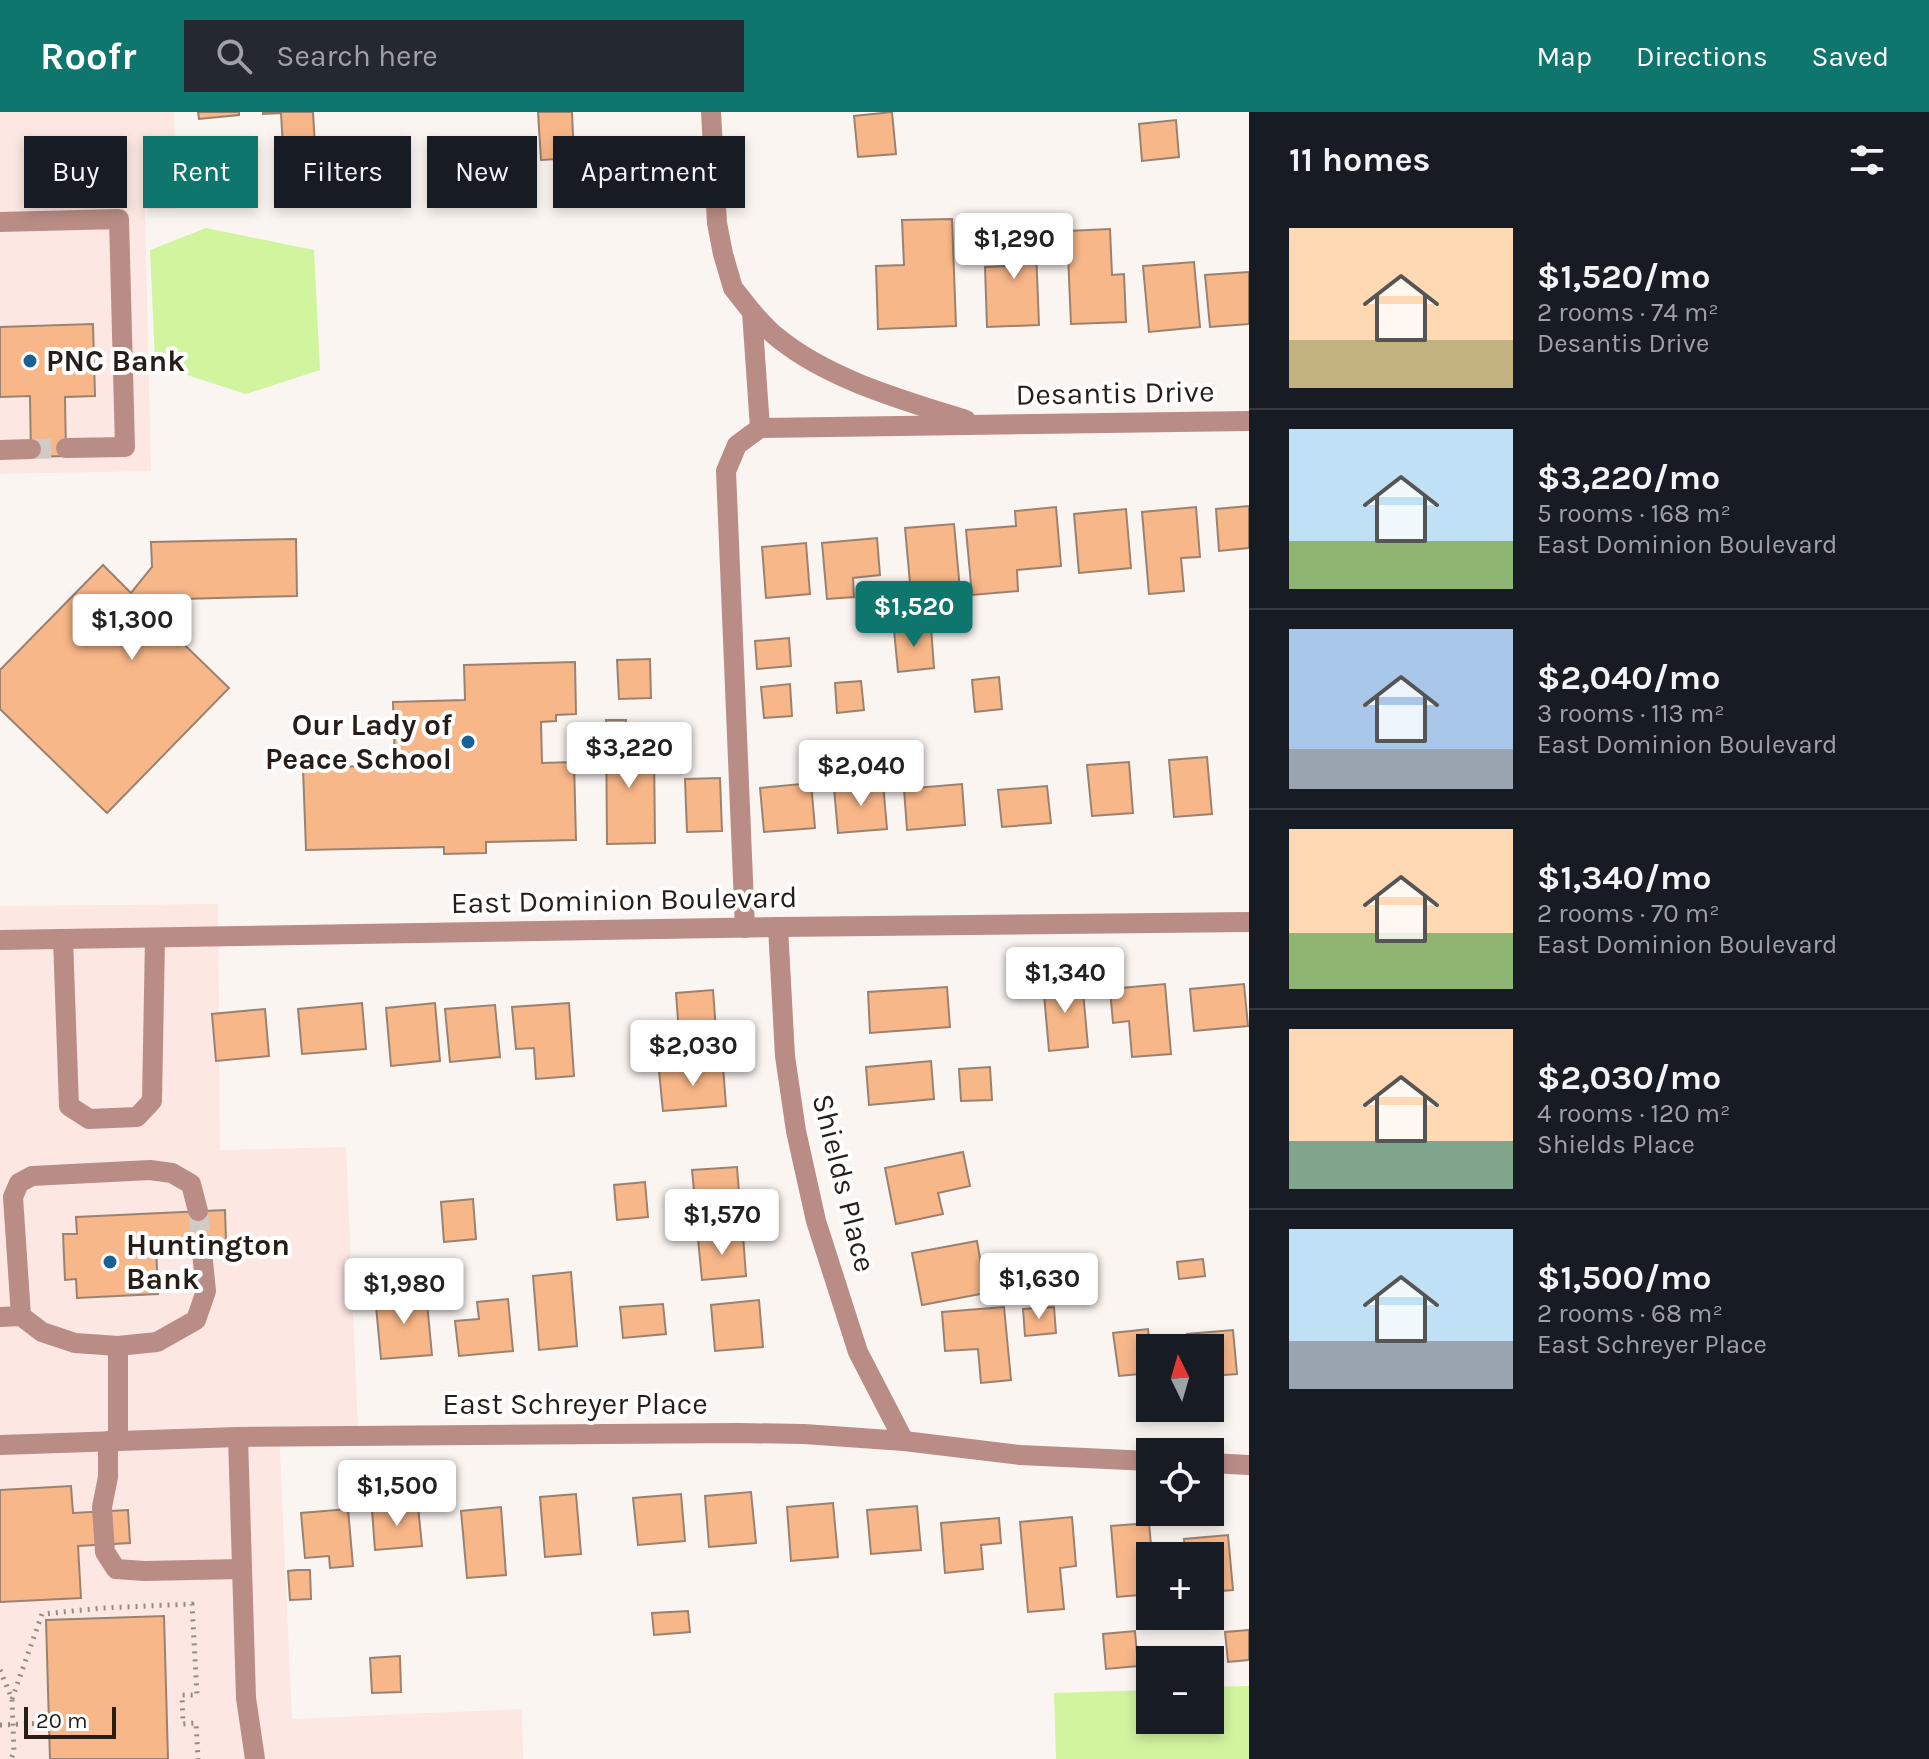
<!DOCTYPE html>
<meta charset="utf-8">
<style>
body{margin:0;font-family:Karla,sans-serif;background:#242831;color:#f1f3f6;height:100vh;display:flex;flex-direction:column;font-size:30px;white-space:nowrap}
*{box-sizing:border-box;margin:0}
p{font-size:26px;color:#9ea1a6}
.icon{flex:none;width:44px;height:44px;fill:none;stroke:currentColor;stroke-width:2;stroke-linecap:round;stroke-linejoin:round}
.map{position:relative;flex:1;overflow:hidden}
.details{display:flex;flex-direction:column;background:#171b24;width:680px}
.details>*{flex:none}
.hud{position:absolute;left:24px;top:24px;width:760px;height:72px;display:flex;gap:16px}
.needle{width:52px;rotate:355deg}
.fabs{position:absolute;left:1136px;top:1222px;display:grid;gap:16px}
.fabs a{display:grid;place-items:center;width:88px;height:88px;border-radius:0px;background:#171b24;box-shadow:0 4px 12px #0003;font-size:40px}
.scale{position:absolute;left:24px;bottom:20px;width:92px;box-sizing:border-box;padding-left:8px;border:4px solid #281e17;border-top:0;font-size:22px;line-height:28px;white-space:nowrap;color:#281e17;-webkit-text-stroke:6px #fff;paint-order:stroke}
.price{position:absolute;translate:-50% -68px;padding:0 18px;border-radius:8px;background:#fff;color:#222;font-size:26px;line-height:52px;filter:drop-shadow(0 2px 4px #0008)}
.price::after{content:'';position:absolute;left:50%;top:48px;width:24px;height:18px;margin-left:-12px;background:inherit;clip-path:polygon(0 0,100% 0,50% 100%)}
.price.selected{background:#0f766e;color:#fff}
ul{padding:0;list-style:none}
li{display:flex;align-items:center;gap:24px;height:200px;padding:0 40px}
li+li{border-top:2px solid #363941}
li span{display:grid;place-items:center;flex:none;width:224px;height:160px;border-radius:0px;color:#555}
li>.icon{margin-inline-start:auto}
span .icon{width:96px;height:96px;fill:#fffc;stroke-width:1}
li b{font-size:34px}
h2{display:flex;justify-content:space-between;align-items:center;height:96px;padding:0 40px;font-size:34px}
.chip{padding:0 28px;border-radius:0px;background:#171b24;box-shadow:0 4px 12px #0003;font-size:28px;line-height:72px}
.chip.selected{background:#0f766e;color:#fff}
header{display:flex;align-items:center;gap:48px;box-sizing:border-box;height:112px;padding:0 40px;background:#0f766e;color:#fff}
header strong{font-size:38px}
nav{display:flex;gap:44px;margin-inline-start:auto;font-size:28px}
.search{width:560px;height:72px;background:#242831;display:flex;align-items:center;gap:20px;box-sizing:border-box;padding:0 28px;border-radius:0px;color:#9ea1a6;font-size:30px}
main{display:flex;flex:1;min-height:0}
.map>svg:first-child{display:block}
</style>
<header>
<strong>Roofr</strong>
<div class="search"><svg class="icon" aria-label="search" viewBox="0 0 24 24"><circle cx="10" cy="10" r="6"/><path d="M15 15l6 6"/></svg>Search here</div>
<nav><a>Map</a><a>Directions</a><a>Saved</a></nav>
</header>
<main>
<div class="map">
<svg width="1249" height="1647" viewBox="0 0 1249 1647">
<rect width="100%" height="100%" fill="#fbf5f1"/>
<!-- commercial -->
<g fill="#fce7e2">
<path d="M0 0H174L176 97H145L151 359 0 362Z"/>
<path d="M218 792 220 1038 346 1035 358 1316 279 1318 292 1607 522 1597 523 1647H0V794Z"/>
</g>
<!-- green -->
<g fill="#d1f49f">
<path d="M206 116 314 138 320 258 246 282 190 264 155 249 150 138Z"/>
<path d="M1249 1574V1647H1056L1054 1581 1150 1578V1608H1210V1575Z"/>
</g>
<!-- building -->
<g fill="#f8b789" stroke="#9b8270" stroke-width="2">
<path d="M198 0H239V3L199 7Z"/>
<path d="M263 0H313L316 51 284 53 281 1 263 2Z"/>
<path d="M538 0H572L574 46 541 48Z"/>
<path d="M892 0 896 42 858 45 854 4Z"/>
<path d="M1176 8 1179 45 1142 49 1139 12Z"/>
<path d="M952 107 956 214 878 217 876 154 904 153 902 108Z"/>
<path d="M1035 113 1039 213 987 215 985 155 1004 154 1002 115Z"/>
<path d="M1110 117 1112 163 1124 162 1126 210 1071 212 1067 119Z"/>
<path d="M1194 150 1200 215 1149 220 1143 154Z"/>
<path d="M1249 160V212L1210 215 1205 163Z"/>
<path d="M93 212 95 284 65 285 66 344 31 345 30 284 0 285V215Z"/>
<path d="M1249 394V436L1219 439 1216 397Z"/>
<path d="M1056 395 1061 454 1017 458 1018 479 972 483 966 418 1016 414 1015 399Z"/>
<path d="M1196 395 1200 445 1181 446 1184 479 1149 482 1142 400Z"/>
<path d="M1126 397 1131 456 1079 461 1074 402Z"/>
<path d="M954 412 961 489 912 493 905 416Z"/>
<path d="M877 426 880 463 853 466 854 485 827 487 822 431Z"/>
<path d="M296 427 297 484 181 487 162 511 229 576 107 701 0 597V558L103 453 131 481 152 455 151 430Z"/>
<path d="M806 431 810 482 766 486 762 435Z"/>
<path d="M931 515 934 556 898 560 894 518Z"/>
<path d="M789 526 791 554 757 557 755 529Z"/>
<path d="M650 547 651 586 619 587 617 548Z"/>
<path d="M575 550 576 602 556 603V609L541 610 542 651 574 650 576 728 486 730V741L444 742V735L306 738 303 656 395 653 393 590 465 588 464 553Z"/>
<path d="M999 565 1002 597 975 600 972 568Z"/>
<path d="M861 569 864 598 837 601 835 571Z"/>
<path d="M790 572 792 604 764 606 761 575Z"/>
<path d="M606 608H626V639H654L655 731 607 732Z"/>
<path d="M1207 645 1212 702 1174 705 1169 648Z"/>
<path d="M1129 650 1133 701 1092 704 1087 653Z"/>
<path d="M720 666 722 719 687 720 685 667Z"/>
<path d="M811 671 815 716 764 720 760 676Z"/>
<path d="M883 671 887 717 838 721 834 676Z"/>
<path d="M962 672 965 713 907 718 904 677Z"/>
<path d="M1047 674 1051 711 1002 715 998 678Z"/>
<path d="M1082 868 1088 935 1049 939 1043 871Z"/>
<path d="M1165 872 1171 942 1132 945 1129 909 1113 911 1110 877Z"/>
<path d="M1244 872 1248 914 1194 919 1190 877Z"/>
<path d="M947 875 950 915 870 921 868 880Z"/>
<path d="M713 878 716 919 679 922 676 881Z"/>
<path d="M362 891 366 937 302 942 298 897Z"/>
<path d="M435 891 440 949 391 954 386 896Z"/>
<path d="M569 891 574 964 536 967 534 936 516 937 512 895Z"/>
<path d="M495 893 500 945 450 950 445 897Z"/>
<path d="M265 897 269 944 216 949 212 902Z"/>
<path d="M931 949 934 987 869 993 866 955Z"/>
<path d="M723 954 726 994 663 999 659 959Z"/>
<path d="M990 955 992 988 961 989 959 957Z"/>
<path d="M963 1040 970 1074 938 1081 943 1102 896 1112 885 1056Z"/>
<path d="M737 1055 740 1094 696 1098 692 1058Z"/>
<path d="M645 1070 648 1105 617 1108 614 1073Z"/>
<path d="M473 1087 476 1127 444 1130 441 1090Z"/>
<path d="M225 1098 226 1129 156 1133 158 1182 77 1186 76 1167 65 1168 63 1122H77L76 1105Z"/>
<path d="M743 1123 746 1164 702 1168 698 1127Z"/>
<path d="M977 1129 986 1181 922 1193 912 1141Z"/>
<path d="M1203 1147 1205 1164 1179 1167 1177 1150Z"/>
<path d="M571 1160 577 1234 539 1238 533 1164Z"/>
<path d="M426 1180 432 1243 381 1247 375 1184Z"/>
<path d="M508 1187 513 1239 459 1244 455 1209 479 1207 477 1190Z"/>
<path d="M759 1188 763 1235 715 1239 711 1193Z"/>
<path d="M663 1192 666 1222 623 1226 620 1195Z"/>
<path d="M1004 1195 1011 1268 981 1271 978 1237 945 1239 942 1200Z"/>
<path d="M1054 1195 1056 1221 1025 1224 1023 1197Z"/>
<path d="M1148 1217 1150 1236V1261L1119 1264 1113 1221Z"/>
<path d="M1233 1218 1237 1262 1210 1264V1236H1189L1187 1222Z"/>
<path d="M71 1374 73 1401 128 1398 130 1431 78 1434 81 1486 0 1490V1378Z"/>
<path d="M751 1380 756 1431 709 1435 705 1384Z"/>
<path d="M576 1382 581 1442 545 1445 540 1385Z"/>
<path d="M681 1382 685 1429 638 1433 633 1386Z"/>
<path d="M833 1391 838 1445 791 1449 787 1395Z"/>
<path d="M418 1394 422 1434 375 1438 372 1398Z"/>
<path d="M917 1394 921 1438 871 1442 867 1398Z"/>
<path d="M501 1395 506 1463 467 1466 461 1399Z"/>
<path d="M348 1397 353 1454 330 1456 329 1444 305 1446 301 1401Z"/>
<path d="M1072 1405 1076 1454 1060 1456 1064 1497 1028 1500 1020 1410Z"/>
<path d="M999 1406 1001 1431 981 1433 983 1457 945 1461 941 1411Z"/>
<path d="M1149 1411 1152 1444H1150V1482L1117 1485 1111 1414Z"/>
<path d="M1228 1423 1233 1478 1210 1480V1444H1185L1184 1427Z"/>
<path d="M297 1458H310L311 1487 290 1488 288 1459Z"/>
<path d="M688 1499 690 1520 654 1523 652 1501Z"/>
<path d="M164 1504 168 1647H50L46 1508Z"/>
<path d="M1249 1518V1548L1228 1550 1225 1520Z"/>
<path d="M1135 1519 1138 1554 1106 1557 1103 1522Z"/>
<path d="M400 1544 401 1580 372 1581 370 1546Z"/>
</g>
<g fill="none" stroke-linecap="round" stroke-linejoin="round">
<!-- minor-tunnel -->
<g stroke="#d1cac5" stroke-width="20" stroke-dasharray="20 10" stroke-linecap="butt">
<path d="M31 337 66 336"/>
<path d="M198 1099 201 1130"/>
</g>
<!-- path -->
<g stroke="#948c87" stroke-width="5" stroke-dasharray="2 6" stroke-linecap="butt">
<path d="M0 1558 12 1587 14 1640 11 1647"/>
<path d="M12 1587 42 1502 103 1496 192 1492 197 1583H182L183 1612 196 1611 198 1647"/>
<path d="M0 1613 49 1611"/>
</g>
<!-- minor -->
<g stroke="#b98d86" stroke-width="20">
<path d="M711 0 717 111 723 142 733 176 752 200 760 316 737 333 726 359 745 816"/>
<path d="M0 110 119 107 125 335 66 336"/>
<path d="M752 200C760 209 769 219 778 226 830 268 903 288 966 308"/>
<path d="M760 316 1249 309"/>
<path d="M0 338 31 337"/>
<path d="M778 815 785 944 796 1019 816 1109 858 1240 904 1329"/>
<path d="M63 827 69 994 89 1007 137 1005 152 989 155 826"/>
<path d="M0 828 778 815 1249 810"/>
<path d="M21 1204 42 1220 75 1231 118 1234"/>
<path d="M0 1205 21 1204 13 1085 19 1071 32 1064 150 1058 172 1061 191 1072 198 1099"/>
<path d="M238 1325 246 1586 255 1647"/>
<path d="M108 1329V1365L102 1395 105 1440 116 1457 144 1459 242 1457"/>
<path d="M118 1329V1234L157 1230 196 1208 206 1179 201 1130"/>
<path d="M0 1333 238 1325 738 1321 804 1322 904 1329 1020 1343 1150 1349"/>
<path d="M1210 1351 1249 1353"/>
</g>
</g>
<!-- markers -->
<g fill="#1b6195" stroke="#fff" stroke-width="3">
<circle cx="30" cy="249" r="8"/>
<circle cx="468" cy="630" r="8"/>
<circle cx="110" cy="1150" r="8"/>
</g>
<g text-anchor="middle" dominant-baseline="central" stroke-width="8" stroke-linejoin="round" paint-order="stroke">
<!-- poi labels -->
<g font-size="30" font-weight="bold" fill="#281e17" stroke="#fff" text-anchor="start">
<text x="46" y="249">PNC Bank</text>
<text x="452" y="613" text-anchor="end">Our Lady of<tspan x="452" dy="34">Peace School</tspan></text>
<text x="126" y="1133">Huntington<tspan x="126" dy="34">Bank</tspan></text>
</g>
<!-- street labels -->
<g font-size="30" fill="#281e17" stroke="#fff">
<text transform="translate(1115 281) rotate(-1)">Desantis Drive</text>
<text transform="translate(624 788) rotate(-1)">East Dominion Boulevard</text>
<text transform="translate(844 1071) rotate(76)">Shields Place</text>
<text x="575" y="1292">East Schreyer Place</text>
</g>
</g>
</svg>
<div class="fabs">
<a><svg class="needle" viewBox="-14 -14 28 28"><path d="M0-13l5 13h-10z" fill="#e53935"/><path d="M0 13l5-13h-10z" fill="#9ea1a6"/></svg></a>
<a><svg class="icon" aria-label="locate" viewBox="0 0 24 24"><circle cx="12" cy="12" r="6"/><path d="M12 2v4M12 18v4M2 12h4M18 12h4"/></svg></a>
<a>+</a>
<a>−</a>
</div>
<div class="scale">20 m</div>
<b class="price" style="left:1014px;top:169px">$1,290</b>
<b class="price selected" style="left:914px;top:537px">$1,520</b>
<b class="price" style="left:132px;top:550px">$1,300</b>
<b class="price" style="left:629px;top:678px">$3,220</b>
<b class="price" style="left:861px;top:696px">$2,040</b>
<b class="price" style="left:1065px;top:903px">$1,340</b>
<b class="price" style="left:693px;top:976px">$2,030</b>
<b class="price" style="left:722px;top:1145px">$1,570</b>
<b class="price" style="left:1039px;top:1209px">$1,630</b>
<b class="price" style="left:404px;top:1214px">$1,980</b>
<b class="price" style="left:397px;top:1416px">$1,500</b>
<div class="hud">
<a class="chip">Buy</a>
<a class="chip selected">Rent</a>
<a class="chip">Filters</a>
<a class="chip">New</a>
<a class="chip">Apartment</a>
</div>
</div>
<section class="details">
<h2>11 homes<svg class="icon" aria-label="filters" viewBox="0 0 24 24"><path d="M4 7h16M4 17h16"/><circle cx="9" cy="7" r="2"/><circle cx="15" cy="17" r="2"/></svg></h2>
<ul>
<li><span style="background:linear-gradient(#ffd9b3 70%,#c2b280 0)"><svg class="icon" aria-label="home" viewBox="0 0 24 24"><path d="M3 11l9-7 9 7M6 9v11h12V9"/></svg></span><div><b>$1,520/mo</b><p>2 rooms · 74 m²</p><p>Desantis Drive</p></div></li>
<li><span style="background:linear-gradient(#bfe0f5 70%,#8fb573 0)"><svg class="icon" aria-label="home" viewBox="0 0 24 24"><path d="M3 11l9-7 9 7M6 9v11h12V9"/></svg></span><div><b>$3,220/mo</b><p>5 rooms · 168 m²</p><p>East Dominion Boulevard</p></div></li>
<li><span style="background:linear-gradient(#a9c7e8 75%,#9aa5b1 0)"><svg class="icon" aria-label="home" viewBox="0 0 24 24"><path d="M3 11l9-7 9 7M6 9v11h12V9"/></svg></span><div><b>$2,040/mo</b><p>3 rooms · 113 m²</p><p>East Dominion Boulevard</p></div></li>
<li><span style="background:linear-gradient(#ffd9b3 65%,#8fb573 0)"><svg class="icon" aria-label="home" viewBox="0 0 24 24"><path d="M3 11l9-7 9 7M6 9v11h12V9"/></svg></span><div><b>$1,340/mo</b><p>2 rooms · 70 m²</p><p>East Dominion Boulevard</p></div></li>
<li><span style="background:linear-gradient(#ffd9b3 70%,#7fa58c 0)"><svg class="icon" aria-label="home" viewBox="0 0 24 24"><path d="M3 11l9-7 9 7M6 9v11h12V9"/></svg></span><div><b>$2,030/mo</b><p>4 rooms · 120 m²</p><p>Shields Place</p></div></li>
<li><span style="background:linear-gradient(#bfe0f5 70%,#9aa5b1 0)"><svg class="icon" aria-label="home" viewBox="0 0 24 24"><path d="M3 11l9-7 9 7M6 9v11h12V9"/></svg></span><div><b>$1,500/mo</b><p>2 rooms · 68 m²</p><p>East Schreyer Place</p></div></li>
</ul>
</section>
</main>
